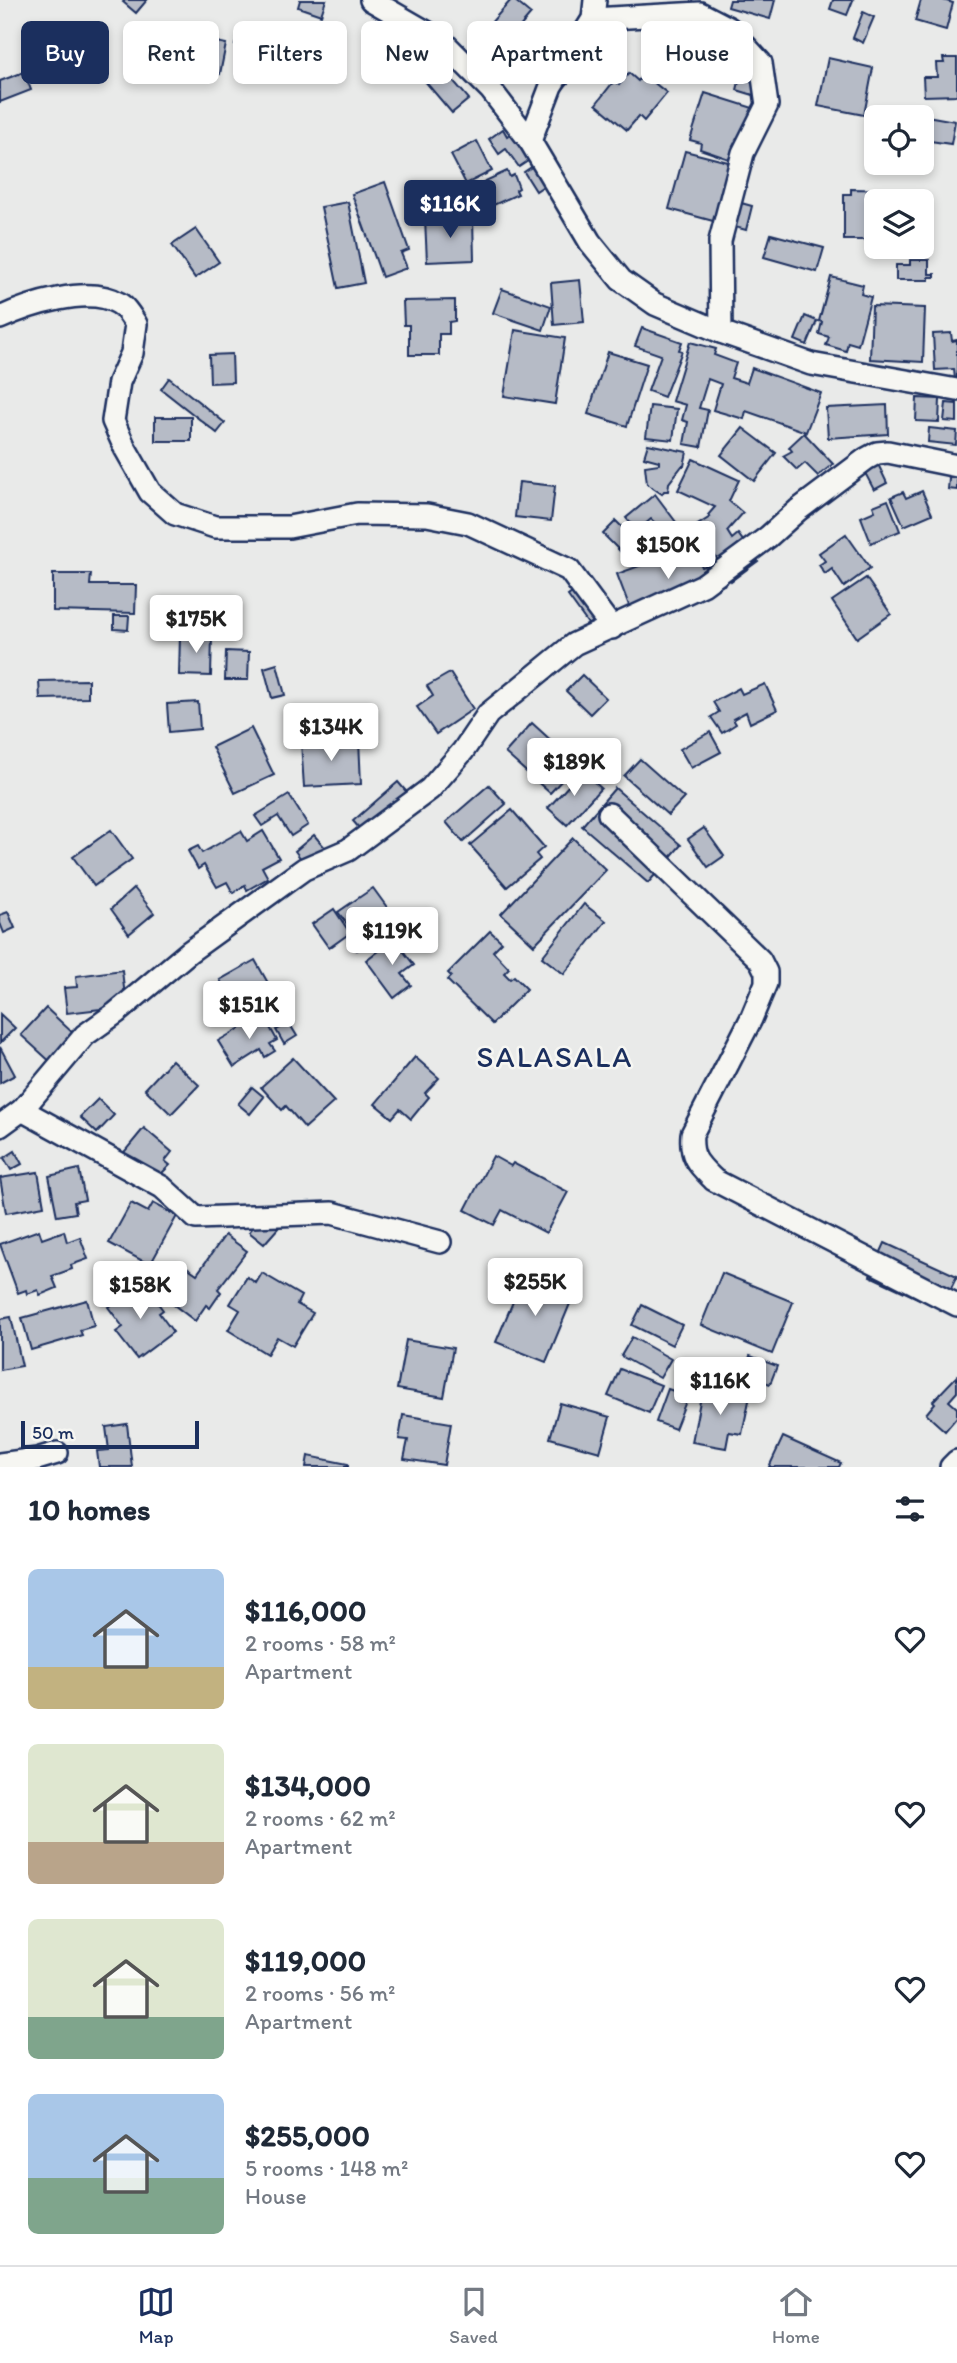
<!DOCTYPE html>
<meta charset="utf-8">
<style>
body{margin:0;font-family:Itim,sans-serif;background:#f2f2f3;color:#1f2937;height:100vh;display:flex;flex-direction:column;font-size:26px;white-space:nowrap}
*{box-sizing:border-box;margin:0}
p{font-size:23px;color:#747a83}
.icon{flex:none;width:38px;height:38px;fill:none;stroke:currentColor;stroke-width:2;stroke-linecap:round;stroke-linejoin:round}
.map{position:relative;height:1467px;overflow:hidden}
.details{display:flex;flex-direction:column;background:#fff;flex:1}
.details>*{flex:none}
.banner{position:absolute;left:21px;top:21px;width:915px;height:63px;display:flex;gap:14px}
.buttons{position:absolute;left:864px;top:105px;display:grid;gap:14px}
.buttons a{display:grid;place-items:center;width:70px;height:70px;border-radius:10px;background:#fff;box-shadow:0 4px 10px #0003;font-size:35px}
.scale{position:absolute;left:21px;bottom:18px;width:178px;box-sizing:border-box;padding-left:7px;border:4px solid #1b2f5e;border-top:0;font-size:19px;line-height:24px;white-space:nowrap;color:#1b2f5e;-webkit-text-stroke:5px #f6f6f2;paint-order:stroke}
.price{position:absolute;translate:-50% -60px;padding:0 16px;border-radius:7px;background:#fff;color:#222;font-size:23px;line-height:46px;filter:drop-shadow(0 2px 4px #0008)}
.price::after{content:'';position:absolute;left:50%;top:42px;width:21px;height:16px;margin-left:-10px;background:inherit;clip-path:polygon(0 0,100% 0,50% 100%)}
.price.on{background:#1b2f5e;color:#fff}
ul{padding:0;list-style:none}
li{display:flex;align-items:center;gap:21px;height:175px;padding:0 28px}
li span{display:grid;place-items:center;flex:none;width:196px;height:140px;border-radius:10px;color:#555}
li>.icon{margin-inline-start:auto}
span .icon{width:84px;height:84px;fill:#fffc;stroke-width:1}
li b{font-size:30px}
h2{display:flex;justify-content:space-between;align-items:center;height:84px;padding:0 28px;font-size:30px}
.pill{padding:0 24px;border-radius:10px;background:#fff;box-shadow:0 4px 10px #0003;font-size:24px;line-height:63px}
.pill.on{background:#1b2f5e;color:#fff}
.dock{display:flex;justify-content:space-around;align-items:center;height:98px;border-top:2px solid #e0e1e3;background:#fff;font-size:19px;color:#747a83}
.dock a{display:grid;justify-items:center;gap:4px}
.dock .on{color:#1b2f5e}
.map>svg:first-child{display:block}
</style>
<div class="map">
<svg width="957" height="1467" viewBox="0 0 957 1467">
<rect width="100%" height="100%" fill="#e9eae9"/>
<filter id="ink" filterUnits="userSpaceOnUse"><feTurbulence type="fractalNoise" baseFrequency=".0143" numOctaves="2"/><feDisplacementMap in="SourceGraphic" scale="14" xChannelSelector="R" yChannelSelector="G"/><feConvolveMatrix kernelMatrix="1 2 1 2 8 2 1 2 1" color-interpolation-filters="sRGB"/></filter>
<g filter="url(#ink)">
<!-- building -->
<g fill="#b6bbc6" stroke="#1b2f5e" stroke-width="2">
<path d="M125 0H147L136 13 123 2Z"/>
<path d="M300 0H326L321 15 298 7Z"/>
<path d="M511 0H514L531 14 494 57 475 41Z"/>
<path d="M730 0H775L770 19 728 7Z"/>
<path d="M833 0H853L847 15 830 9Z"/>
<path d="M921 0H943L953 3 946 30 915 21Z"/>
<path d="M863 12 874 17 863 43 853 38Z"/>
<path d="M241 26 250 28 244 48 235 45Z"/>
<path d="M395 30 417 51 396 73 374 52Z"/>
<path d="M180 34 226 44 220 74 173 64Z"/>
<path d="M672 34 697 37 695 62 669 59Z"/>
<path d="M298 38 309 41 305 56 293 53Z"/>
<path d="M544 43 578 72 559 93 525 65Z"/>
<path d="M50 54 59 61 52 71 42 64Z"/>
<path d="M828 58 873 68 864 115 818 106Z"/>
<path d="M943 58H957V95L924 96 923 77H937L936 63H944Z"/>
<path d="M440 65 469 99 452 113 423 79Z"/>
<path d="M24 72 31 90 0 102V81Z"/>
<path d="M629 73 638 81 643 74 667 93 644 121 639 116 627 130 596 104 614 81 619 85Z"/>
<path d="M741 73 768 81 763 98 737 90Z"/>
<path d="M705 93 769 113 732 160 700 149 701 143 690 140Z"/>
<path d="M876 111 889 115 900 117H877V132L871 130Z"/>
<path d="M927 116 955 121 951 144 923 140Z"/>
<path d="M503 129 507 136 516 130 534 157 519 167 506 149 499 154 489 139Z"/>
<path d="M477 141 492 171 466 184 451 155Z"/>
<path d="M685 151 732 163 723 198 752 206 746 230 669 209Z"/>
<path d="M539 162 551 181 536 191 524 172Z"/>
<path d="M507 171 510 177 514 175 519 188 516 190 518 194 478 212 468 189Z"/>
<path d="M385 182 409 250 401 253 407 268 382 277 352 194Z"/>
<path d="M851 189 894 190V196H904V201H877V240H844V194H851Z"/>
<path d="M348 202 364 283 338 288 321 207Z"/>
<path d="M473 218 474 260 427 262 425 219Z"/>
<path d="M196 229 219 262 195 278 172 245Z"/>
<path d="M771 234 824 248 817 272 764 257Z"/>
<path d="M910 260H929V274H935V277H929V280H896V265H910Z"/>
<path d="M831 277 863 285 861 294 871 297 858 345 848 342 846 351 826 345 829 337 819 334 822 322 819 321Z"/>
<path d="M580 280 584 322 554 325 551 283Z"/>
<path d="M502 289 551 306 543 330 493 313Z"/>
<path d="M455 300V321L449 322V334H439V355H409V325H404L403 301Z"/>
<path d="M872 306 925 308 923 362 870 359Z"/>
<path d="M805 316 817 321 807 345 795 340Z"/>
<path d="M642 328 682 342 679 350 682 351 664 397 648 391 661 355 635 346Z"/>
<path d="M515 330 565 338 555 404 504 396Z"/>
<path d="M951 333 952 341 957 340V380H955L954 369 935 370 933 334Z"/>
<path d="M690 342 716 349 714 355 736 363 731 378 747 383 752 368 821 393 806 432 746 411 744 419 713 410 721 384 708 379 699 408 708 410 701 447 684 444 688 422 682 420 686 405 672 401Z"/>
<path d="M608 352 647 364 627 426 588 414Z"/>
<path d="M232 354 233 382 210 383 209 355Z"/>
<path d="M169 378 225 423 217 433 161 389Z"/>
<path d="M917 398 940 399 939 422 916 421Z"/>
<path d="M946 403 957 404V422L944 421Z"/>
<path d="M887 405 888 434 828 438 826 408Z"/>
<path d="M650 406 677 409 673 440 646 437Z"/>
<rect x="155" y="417" width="36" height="24"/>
<path d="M743 428 776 453 754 481 721 455Z"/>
<path d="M929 428 957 431 956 445 928 442Z"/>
<path d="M804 433 833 464 818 476 805 463 797 470 783 456 792 451 789 447Z"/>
<path d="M648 444 687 452 684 466H682L669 483 668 491H664L662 494 647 484 645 466 659 464V461L644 457Z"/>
<path d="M693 459 739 480 729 501 743 513 727 531 732 539 738 534 758 561 731 581 696 526 710 517 708 515 715 507 678 490Z"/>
<path d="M877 462 887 483 874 490 863 469Z"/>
<path d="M950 469 957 470V490L948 489Z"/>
<path d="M519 482 555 486 551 521 515 517Z"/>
<path d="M922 491 932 514 904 526 891 497 903 492 906 498Z"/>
<path d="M655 494 685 534 657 558 643 541 659 527 651 519 637 531 626 518Z"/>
<path d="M888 500 900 531 871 543 861 517 875 511 873 506Z"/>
<path d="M616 521 638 543 625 556 603 534Z"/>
<path d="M846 534 870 568 844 587 832 569 825 574 819 565 825 561 819 553Z"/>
<path d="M694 546 702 567 716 562 724 585 633 616 617 574Z"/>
<path d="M53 574H91L90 585H136L135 613 53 611Z"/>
<path d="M866 578 891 614 857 638 832 601Z"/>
<path d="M588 581 612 612 591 628 568 596Z"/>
<path d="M114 616H129L128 630 114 629Z"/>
<path d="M180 635H212L211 676 179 675Z"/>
<path d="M226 651 249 652 248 680H225Z"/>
<path d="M277 664 285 695 272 698 264 668Z"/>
<path d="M450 673 473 709 436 734 417 707 433 696 427 686Z"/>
<path d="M582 675 606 698 590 714 566 691Z"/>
<path d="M88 680V698L40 699 39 681Z"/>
<path d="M765 684 777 710 750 723 746 712 733 719 736 724 722 733 711 717 719 712 713 702 739 688 742 694Z"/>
<path d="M198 702 200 729 169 732 167 704Z"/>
<path d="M344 714 346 732 329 734 327 716Z"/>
<path d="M532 723 577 764 550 793 505 753Z"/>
<path d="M251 728 274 775 235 793 212 747Z"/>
<path d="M710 732 721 752 691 768 680 749Z"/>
<path d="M359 740 361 784 304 787 301 742Z"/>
<path d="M640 759 684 798 668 815 624 776Z"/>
<path d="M582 771 601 788 567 825 548 808Z"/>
<path d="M398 782 411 797 366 836 353 821Z"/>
<path d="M489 785 506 804 463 842 446 822Z"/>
<path d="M615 788 681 845 648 883 582 826Z"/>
<path d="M289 795 308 825 291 836 278 816 262 826 255 816Z"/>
<path d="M512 810 544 847 536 854 540 859 507 887 470 845Z"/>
<path d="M704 828 724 856 708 867 688 839Z"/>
<path d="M111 830 132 859 94 886 73 857Z"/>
<path d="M241 831 247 841 263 831 279 858 262 867 268 878 247 890 245 885 233 893 227 882 217 887 204 865 198 869 188 851 198 846 202 853Z"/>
<path d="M314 835 328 851 308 868 295 851Z"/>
<path d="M573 838 606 870 534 945 501 914Z"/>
<path d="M134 888 154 913 129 934 111 909Z"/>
<path d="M373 888 397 921 357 950 348 937 354 933 338 912Z"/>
<path d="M584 904 606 921 564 974 542 957Z"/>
<path d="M334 909 350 933 329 948 312 924Z"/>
<path d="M8 912 15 928 4 933 0 923V915Z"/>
<path d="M490 931 502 942 493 951 509 968 504 973 510 979 514 976 527 989 492 1024 447 980 451 976 448 973Z"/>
<path d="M394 939 414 965 402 974 411 985 394 998 366 960Z"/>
<path d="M255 960 276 997 240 1016 220 980Z"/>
<path d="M122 970 126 1006 67 1013 64 988 77 987 76 976Z"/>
<path d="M46 1008 89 1048 65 1075 21 1035Z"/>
<path d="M0 1014 15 1028 0 1043Z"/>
<path d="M263 1015 277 1040 270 1044 275 1051 265 1057 261 1050 234 1067 218 1041Z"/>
<path d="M289 1023 297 1036 284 1044 276 1030Z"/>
<path d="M0 1047 15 1075 0 1083Z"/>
<path d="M415 1057 439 1078 425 1093 429 1097 411 1119 400 1109 392 1118 375 1104Z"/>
<path d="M293 1058 334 1102 305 1128 286 1106 282 1110 261 1087Z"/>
<path d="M172 1060 199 1085 171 1114 145 1089Z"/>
<path d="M252 1087 264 1097 250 1114 238 1104Z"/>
<path d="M98 1099 114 1115 97 1133 80 1117Z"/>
<path d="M144 1128 172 1152 165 1161 170 1165 161 1174 159 1172 150 1182 120 1157Z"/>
<path d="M15 1151 22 1164 11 1170 4 1158Z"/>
<path d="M493 1156 511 1166 513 1163 568 1192 546 1233 502 1210 494 1225 465 1210Z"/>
<path d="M79 1169 85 1200 74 1202 76 1213 57 1216 49 1176Z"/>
<path d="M38 1172 44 1206 6 1213 0 1178Z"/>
<path d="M131 1203 148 1212 153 1203 177 1216 150 1265 109 1243Z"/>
<path d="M264 1214 279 1227 264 1244 249 1232Z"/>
<path d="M39 1230 42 1239 64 1231 67 1242 80 1237 88 1259 71 1265 72 1269 52 1276 57 1288 40 1295 38 1290 27 1294 26 1290 18 1293 0 1244Z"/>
<path d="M225 1235 247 1251 218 1289 221 1292 210 1308 206 1305 195 1321 174 1305 185 1290 172 1280 184 1265 197 1274Z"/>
<path d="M885 1243 957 1276 941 1309 870 1276Z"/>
<path d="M565 1262 582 1274 571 1288 555 1276Z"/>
<path d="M262 1273 301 1296 297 1304 313 1313 293 1346 277 1337 267 1354 228 1330 240 1310 230 1304 247 1277 256 1283Z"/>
<path d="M525 1273 574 1294 546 1362 496 1342Z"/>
<path d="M722 1273 793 1302 772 1354 701 1325Z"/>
<path d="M142 1282 163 1310 159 1313 173 1332 137 1359 116 1332 123 1327 108 1307Z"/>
<path d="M87 1300 94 1326 80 1330 82 1335 31 1350 22 1318Z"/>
<path d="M642 1305 682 1325 672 1345 632 1325Z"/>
<path d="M11 1317 22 1366 0 1370V1319Z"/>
<path d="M632 1337 671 1359 660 1378 621 1356Z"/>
<path d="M406 1340 453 1348 444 1397 397 1389Z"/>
<path d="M750 1356 777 1366 770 1384 743 1374Z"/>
<path d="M620 1369 661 1385 649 1413 608 1396Z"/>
<path d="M957 1376V1392L949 1401 957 1408V1417L945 1431 926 1414 935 1403 933 1401Z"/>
<path d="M703 1386 750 1396 742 1434 729 1432 726 1448 692 1442Z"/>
<path d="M668 1389 688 1396 675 1429 656 1422Z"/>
<path d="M560 1403 610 1417 600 1452 550 1438Z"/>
<path d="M403 1415 451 1423 444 1465 404 1459 408 1440 399 1439Z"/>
<path d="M127 1424 132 1467H99L97 1451 109 1450 106 1427Z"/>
<path d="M783 1437 841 1463 839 1467H769Z"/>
<path d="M308 1456 348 1464V1467H306Z"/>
</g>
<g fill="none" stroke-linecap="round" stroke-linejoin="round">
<defs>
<g id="minor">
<path d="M371 0 442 41 491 90 530 141 590 242 621 280 655 304 721 332 811 364 957 390"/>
<path d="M593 19 700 13 729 28 761 63 767 105 743 153 720 241 721 332"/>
<path d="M530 141 551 86 593 19 595 0"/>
<path d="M0 318C28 305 89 285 118 303 126 307 131 317 136 324L132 353 119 382 113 421 125 448 150 492 175 514 215 527H289L357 514 427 515 468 523 569 570 612 628"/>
<path d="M609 814 760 960 766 972V983L751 1019 692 1134C690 1158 698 1164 714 1180L957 1305"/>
<path d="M22 1110 162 1187 196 1218 332 1213 440 1242"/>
<path d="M0 1126 22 1110 85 1035 116 1013 189 952 304 869 348 850 430 789 463 751 488 714 574 644 703 585 768 537 798 510 866 459 877 453 888 452 957 466"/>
<path d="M0 1464 37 1459 57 1453"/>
<path d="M951 1467 957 1461"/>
</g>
</defs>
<!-- minor casing -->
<use href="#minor" stroke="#1b2f5e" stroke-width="26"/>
<!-- minor -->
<use href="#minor" stroke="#f6f6f2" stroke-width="21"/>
</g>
</g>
<g text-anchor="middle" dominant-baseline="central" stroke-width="5" stroke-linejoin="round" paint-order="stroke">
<!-- quarter labels -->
<g font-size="30" letter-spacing="2" fill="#1b2f5e" stroke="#f6f6f2">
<text x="555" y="1056">SALASALA</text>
</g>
</g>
</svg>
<div class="buttons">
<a><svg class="icon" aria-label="locate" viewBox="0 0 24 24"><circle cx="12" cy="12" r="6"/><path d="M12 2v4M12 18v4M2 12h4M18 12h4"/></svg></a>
<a><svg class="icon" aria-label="layers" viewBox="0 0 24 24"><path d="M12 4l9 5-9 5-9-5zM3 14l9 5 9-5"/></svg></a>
</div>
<div class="scale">50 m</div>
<b class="price on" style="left:450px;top:240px">$116K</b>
<b class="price" style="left:668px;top:581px">$150K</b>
<b class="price" style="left:196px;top:655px">$175K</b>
<b class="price" style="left:331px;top:763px">$134K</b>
<b class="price" style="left:574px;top:798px">$189K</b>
<b class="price" style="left:392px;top:967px">$119K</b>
<b class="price" style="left:249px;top:1041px">$151K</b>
<b class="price" style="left:535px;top:1318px">$255K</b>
<b class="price" style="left:140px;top:1321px">$158K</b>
<b class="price" style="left:720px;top:1417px">$116K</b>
<div class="banner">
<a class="pill on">Buy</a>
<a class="pill">Rent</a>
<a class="pill">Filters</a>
<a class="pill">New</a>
<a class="pill">Apartment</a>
<a class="pill">House</a>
</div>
</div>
<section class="details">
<h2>10 homes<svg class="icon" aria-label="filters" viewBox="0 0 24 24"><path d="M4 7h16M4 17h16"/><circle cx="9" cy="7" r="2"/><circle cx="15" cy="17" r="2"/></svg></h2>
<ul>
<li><span style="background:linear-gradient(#a9c7e8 70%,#c2b280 0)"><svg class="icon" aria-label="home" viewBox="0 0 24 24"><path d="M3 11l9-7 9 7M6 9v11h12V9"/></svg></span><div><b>$116,000</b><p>2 rooms · 58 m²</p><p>Apartment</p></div><svg class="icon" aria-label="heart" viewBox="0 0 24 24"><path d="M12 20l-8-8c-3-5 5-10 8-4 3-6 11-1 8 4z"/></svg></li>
<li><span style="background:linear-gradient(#dfe7d0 70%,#b9a48a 0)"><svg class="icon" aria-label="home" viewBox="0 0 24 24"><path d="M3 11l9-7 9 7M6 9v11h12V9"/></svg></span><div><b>$134,000</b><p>2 rooms · 62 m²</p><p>Apartment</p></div><svg class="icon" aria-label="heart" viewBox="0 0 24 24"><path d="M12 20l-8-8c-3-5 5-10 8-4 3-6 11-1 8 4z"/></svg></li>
<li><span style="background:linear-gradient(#dfe7d0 70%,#7fa58c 0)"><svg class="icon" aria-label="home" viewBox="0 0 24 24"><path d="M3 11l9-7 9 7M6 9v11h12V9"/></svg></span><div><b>$119,000</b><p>2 rooms · 56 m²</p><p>Apartment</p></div><svg class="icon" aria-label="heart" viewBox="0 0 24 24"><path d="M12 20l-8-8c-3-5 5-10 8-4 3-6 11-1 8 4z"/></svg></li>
<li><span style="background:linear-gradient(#a9c7e8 60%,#7fa58c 0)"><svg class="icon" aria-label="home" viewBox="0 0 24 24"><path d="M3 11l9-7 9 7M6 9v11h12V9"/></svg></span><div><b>$255,000</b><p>5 rooms · 148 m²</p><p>House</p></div><svg class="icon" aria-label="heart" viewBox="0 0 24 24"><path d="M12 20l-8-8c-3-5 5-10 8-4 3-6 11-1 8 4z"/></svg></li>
</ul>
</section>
<nav class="dock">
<a class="on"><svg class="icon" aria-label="map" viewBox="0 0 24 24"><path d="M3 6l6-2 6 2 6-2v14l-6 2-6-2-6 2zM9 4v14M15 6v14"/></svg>Map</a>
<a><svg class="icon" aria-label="saved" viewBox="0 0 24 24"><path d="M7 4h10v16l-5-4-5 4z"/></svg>Saved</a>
<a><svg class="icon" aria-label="home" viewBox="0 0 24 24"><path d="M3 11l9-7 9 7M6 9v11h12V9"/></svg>Home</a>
</nav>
